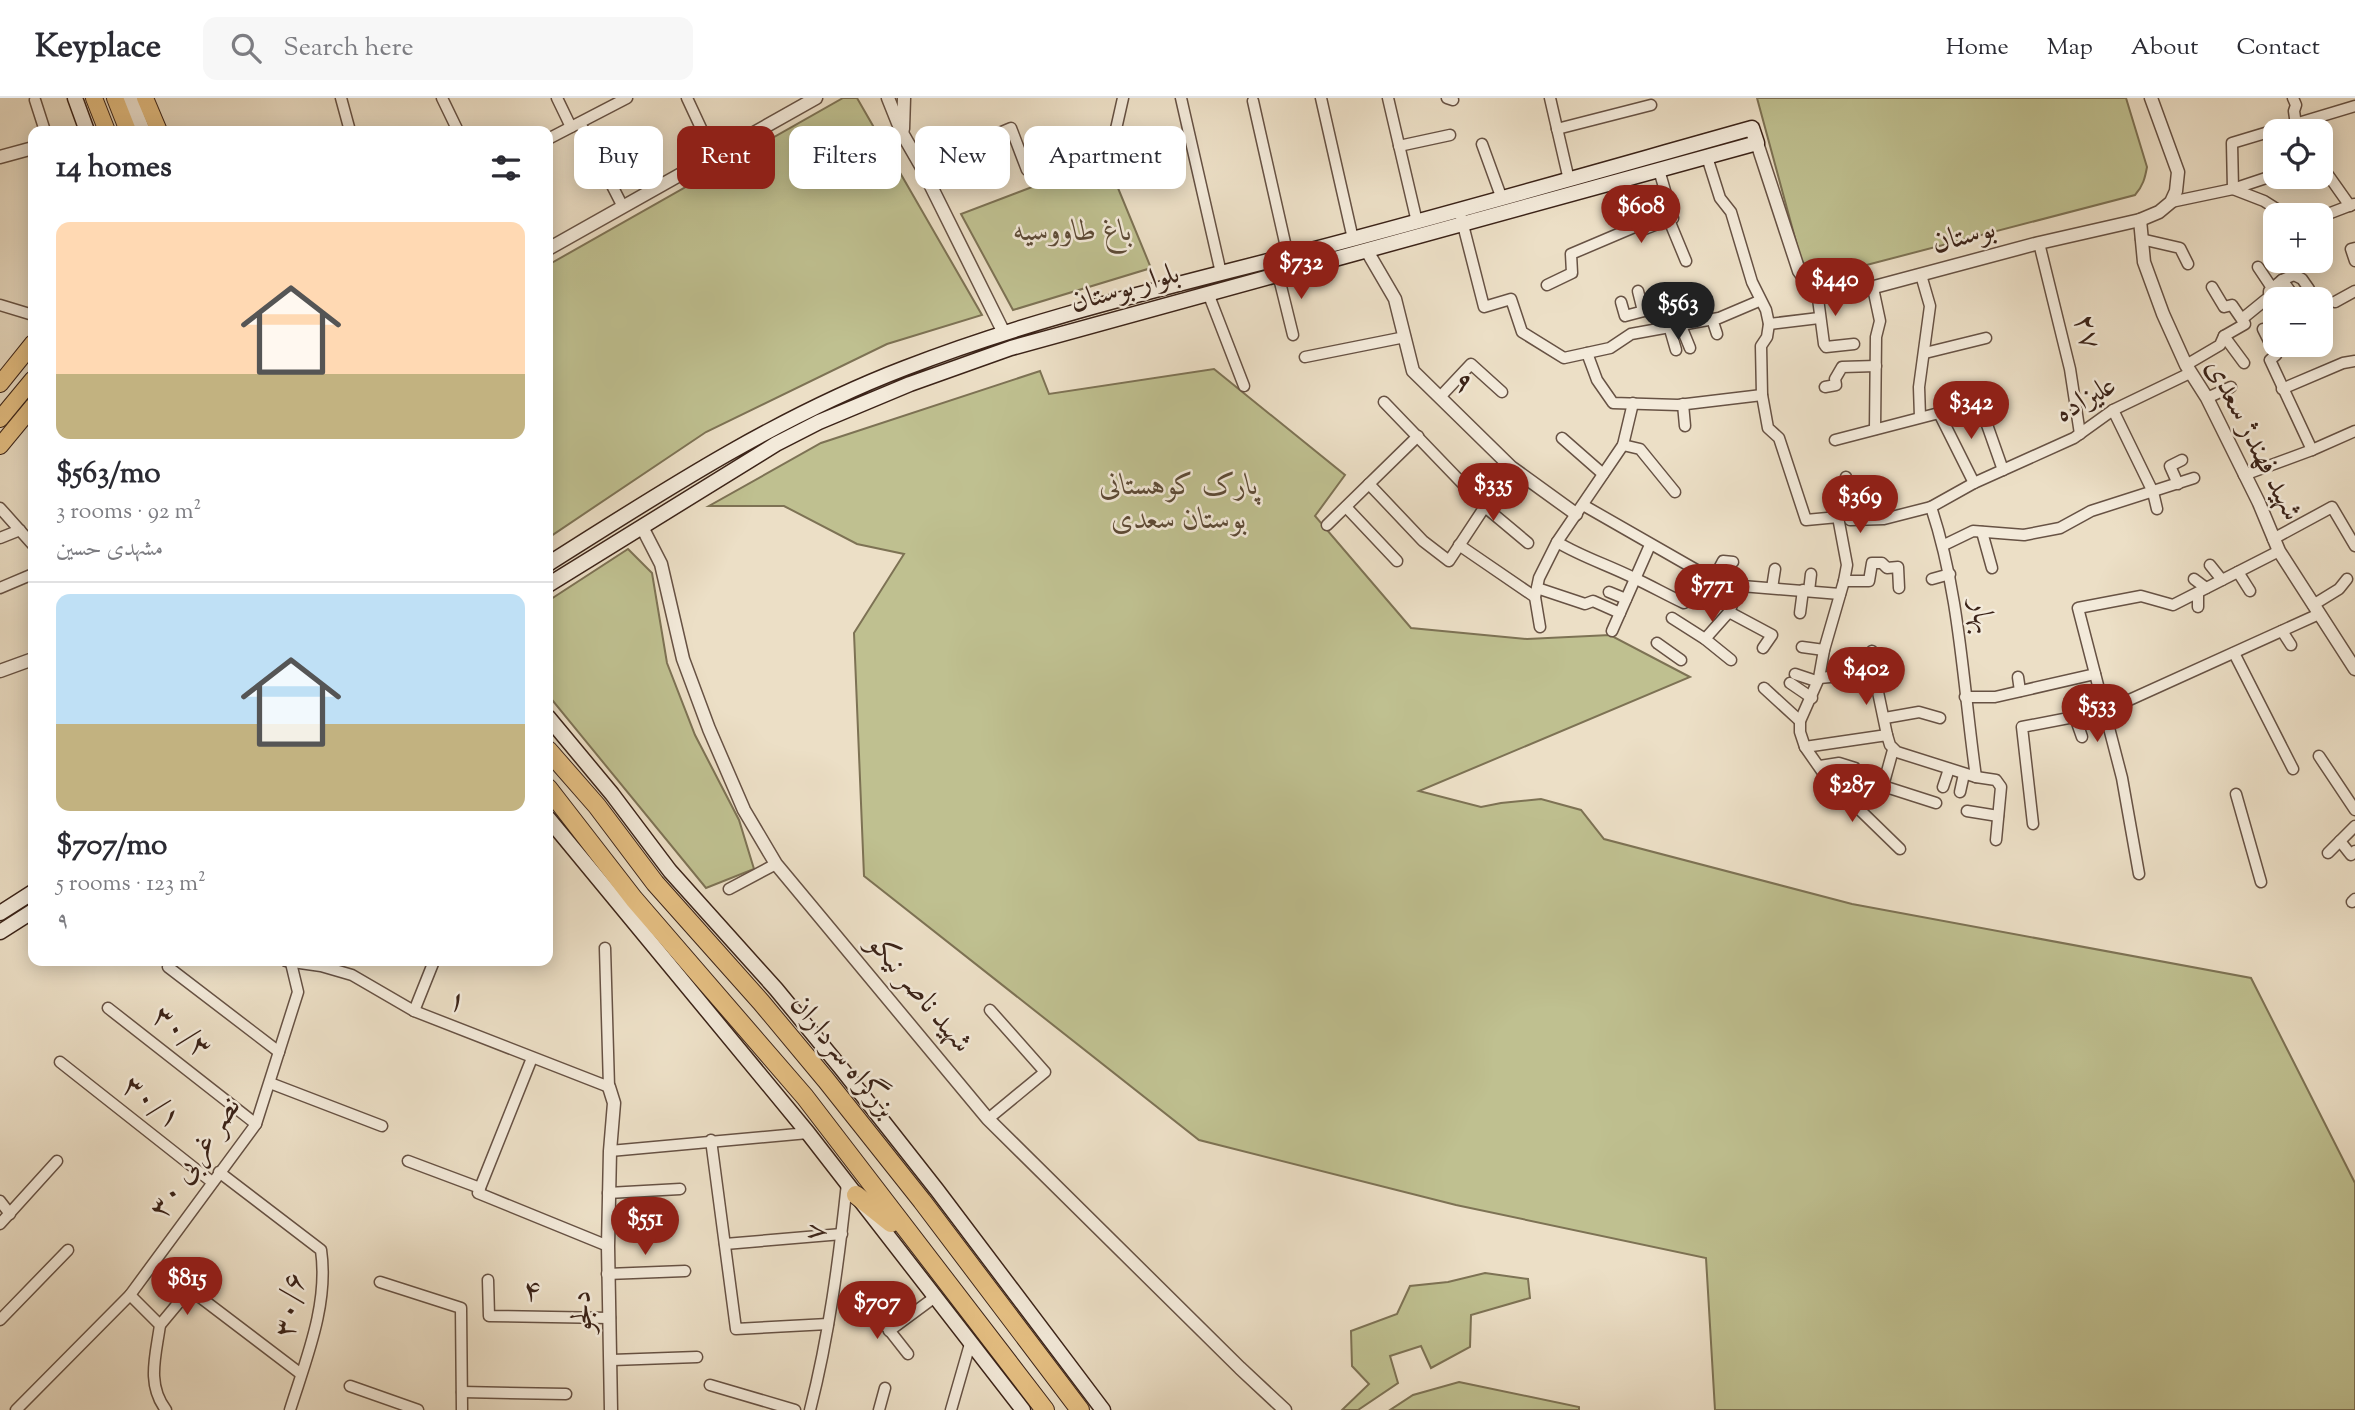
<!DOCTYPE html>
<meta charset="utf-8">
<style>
body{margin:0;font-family:"Sorts Mill Goudy",Amiri,serif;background:#f7f7f7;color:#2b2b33;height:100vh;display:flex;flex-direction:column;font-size:26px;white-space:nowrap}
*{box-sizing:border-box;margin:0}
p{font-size:23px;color:#7c7c81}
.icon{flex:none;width:38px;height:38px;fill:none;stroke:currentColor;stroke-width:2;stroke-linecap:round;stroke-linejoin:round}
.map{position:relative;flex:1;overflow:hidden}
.drawer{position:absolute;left:28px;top:28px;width:525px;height:840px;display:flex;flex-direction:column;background:#fff;border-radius:14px;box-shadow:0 4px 18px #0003}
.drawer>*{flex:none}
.guide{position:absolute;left:574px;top:28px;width:665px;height:63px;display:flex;gap:14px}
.fabs{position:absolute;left:2263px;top:21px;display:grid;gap:14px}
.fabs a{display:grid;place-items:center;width:70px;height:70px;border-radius:14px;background:#fff;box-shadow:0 4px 18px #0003;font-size:35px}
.price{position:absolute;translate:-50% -60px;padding:0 16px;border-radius:24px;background:#8f2418;color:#fff;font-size:23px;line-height:46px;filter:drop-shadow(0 2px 4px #0008)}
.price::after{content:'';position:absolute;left:50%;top:42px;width:21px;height:16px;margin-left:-10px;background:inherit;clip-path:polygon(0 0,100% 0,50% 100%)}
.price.active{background:#222;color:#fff}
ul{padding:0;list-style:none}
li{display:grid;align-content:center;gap:14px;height:371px;padding:0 28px}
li+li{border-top:2px solid #e1e1e2}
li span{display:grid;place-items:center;height:217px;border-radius:14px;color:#555}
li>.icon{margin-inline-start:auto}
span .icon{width:126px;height:126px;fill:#fffc;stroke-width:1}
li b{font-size:30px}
h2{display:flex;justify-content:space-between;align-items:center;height:84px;padding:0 28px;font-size:30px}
.tag{padding:0 24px;border-radius:14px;background:#fff;box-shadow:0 4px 18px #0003;font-size:24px;line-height:63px}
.tag.active{background:#8f2418;color:#fff}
header{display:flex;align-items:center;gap:42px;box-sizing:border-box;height:98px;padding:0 35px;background:#fff;border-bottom:2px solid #e1e1e2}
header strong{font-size:33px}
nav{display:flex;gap:38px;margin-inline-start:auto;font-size:24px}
.search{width:490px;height:63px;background:#f7f7f7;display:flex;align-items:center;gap:18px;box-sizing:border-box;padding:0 24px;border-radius:14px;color:#7c7c81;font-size:26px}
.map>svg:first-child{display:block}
</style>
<header>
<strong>Keyplace</strong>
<div class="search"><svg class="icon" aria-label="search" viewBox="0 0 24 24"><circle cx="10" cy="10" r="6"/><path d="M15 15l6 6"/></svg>Search here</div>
<nav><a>Home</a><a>Map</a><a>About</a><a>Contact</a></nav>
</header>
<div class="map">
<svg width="2355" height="1312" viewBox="0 0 2355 1312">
<rect width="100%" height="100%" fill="#ecdfc6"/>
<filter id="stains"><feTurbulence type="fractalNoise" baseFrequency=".00286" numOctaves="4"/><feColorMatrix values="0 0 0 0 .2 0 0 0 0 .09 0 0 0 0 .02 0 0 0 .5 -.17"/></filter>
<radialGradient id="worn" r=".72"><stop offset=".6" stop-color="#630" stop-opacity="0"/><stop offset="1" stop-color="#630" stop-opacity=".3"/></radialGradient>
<!-- green -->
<g fill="#bfc090" stroke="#7d7254" stroke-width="2">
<path d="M843 0H857L982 217 887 246 706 334 548 440V167Z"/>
<path d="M1757 0H2126L2147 69C2145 80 2143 88 2135 97L1832 176C1818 177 1810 173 1801 162Z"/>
<path d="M1106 61 1151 170 1013 212 961 116Z"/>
<path d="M1214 271 1345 377 1315 418 1411 530 1527 541 1610 537 1690 579 1419 693 1481 709 1501 705 1541 701 1581 712 1604 741 1852 806 2251 880 2355 1085V1312H1715L1706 1160 1456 1107 1199 1042 864 778 854 535 904 456 857 446 784 408H709L821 345 1040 273 1049 296Z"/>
<path d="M628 451 652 475 667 565 695 637 739 722 754 771 706 790 548 597V503Z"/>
<path d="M1485 1175 1528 1181 1530 1200 1471 1217 1470 1249 1431 1270 1421 1248 1390 1258 1398 1285 1358 1312H1342L1369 1286 1352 1268 1351 1233 1397 1216 1410 1188 1448 1184Z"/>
<path d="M1459 1284 1579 1309V1312H1390L1413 1297Z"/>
</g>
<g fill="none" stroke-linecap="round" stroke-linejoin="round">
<defs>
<g id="minor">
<path d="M341 0 350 33"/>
<path d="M442 0 458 33"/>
<path d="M557 0 571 29"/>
<path d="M687 0 714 58"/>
<path d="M1181 0 1221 175"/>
<path d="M1321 0 1353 141"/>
<path d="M1388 0 1417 124"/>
<path d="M1447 0 1453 2"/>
<path d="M1550 0 1569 82"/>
<path d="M2293 0 2296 7 2294 13 2296 27"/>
<path d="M35 2 45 33"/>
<path d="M1253 3 1288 158"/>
<path d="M580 25 623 109"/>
<path d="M1116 31 1123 0"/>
<path d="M1557 31 1651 7"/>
<path d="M548 41 627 0"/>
<path d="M1482 46 1502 101"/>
<path d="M1399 48 1450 37"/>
<path d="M1707 59 1720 100 1731 114 1752 184 1766 212 1769 226 1767 239 1761 248 1762 297 1768 330 1779 340 1806 422 1838 419 1847 467 1844 483 1824 552 1819 580 1800 623V634L1805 649 1826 679 1900 751"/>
<path d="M921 68 1011 30 1027 72"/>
<path d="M2320 76 2326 74 2350 108"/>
<path d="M2171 104 2233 91 2275 77"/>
<path d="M2286 117 2264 103 2233 91 2232 45 2355 8"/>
<path d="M1461 119 1484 209 1511 201 1522 234 1564 260 1610 250 1631 236 1719 220 1759 203"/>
<path d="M2320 119 2354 106"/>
<path d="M1669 122 1686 163"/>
<path d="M2141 141 2180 150 2188 166"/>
<path d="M2039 145 2070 271 2080 336"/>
<path d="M2355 150 2351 151 2355 163"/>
<path d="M2258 169 2272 190"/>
<path d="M1278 176 1293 237"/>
<path d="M2294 177 2302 181 2309 191"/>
<path d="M2282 182 2296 201"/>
<path d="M1547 187 1572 175 1571 156 1637 128 1642 132 1673 120 1659 72"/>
<path d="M1873 190 1880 223 1876 239 1875 331"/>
<path d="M1638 193 1643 213"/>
<path d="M1817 193 1824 246 1826 249 1854 246"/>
<path d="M1208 195 1244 288"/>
<path d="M1661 200 1676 252"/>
<path d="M1621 204 1625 218 1663 208"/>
<path d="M2335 204 2355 193"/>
<path d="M0 207 33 217"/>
<path d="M1712 221 1717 236"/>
<path d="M2242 221 2269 199V193L2282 182 2294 177V163"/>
<path d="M1769 226 1819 220"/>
<path d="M1681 228 1690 250"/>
<path d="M2263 231 2276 257 2270 262 2312 352"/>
<path d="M2224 238 2244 265"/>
<path d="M1587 255 1597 282 1613 305 1678 307 1762 297"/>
<path d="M1925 255 1986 240"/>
<path d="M1305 259 1405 239"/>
<path d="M2186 267 2220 247 2224 238 2245 226 2232 207 2224 209 2212 189"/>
<path d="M1825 289 1836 287 1835 281 1842 269 1876 268"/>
<path d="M2282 291 2343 265 2355 263"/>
<path d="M1440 299 1471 266 1502 294"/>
<path d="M2207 300 2231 289"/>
<path d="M1384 304 1485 409 1528 445"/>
<path d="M1979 304 2003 372"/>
<path d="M1683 306 1685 328"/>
<path d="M2113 312 2153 394 2157 411"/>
<path d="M1920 319 1919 289 1930 208 1921 177"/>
<path d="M1562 340 1603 376"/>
<path d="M1835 342 1939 315 1974 385"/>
<path d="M1623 347 1640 351 1675 394"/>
<path d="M2244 377 2312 352 2355 333"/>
<path d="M1846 379 1850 422 1884 421 1931 409 1974 385 2074 340 2113 312 2190 275"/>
<path d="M1369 386 1423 443 1449 463 1511 369"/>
<path d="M2178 386 2170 368 2182 362"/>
<path d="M1583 407 1707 478 1717 486 1840 496"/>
<path d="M1346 409 1397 463"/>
<path d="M1931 409C1960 496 1963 588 1976 679"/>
<path d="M0 410 33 447"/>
<path d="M1327 427 1418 338"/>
<path d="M1982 434 1992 470"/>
<path d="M0 440 20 432"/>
<path d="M2273 441 2332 409 2355 448"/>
<path d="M1557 444C1582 459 1608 467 1634 480 1651 488 1667 497 1684 505"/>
<path d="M1459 447 1535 499"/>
<path d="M1944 447 1973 433 2024 437 2060 430 2091 413 2194 380"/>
<path d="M2210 467 2222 482"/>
<path d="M2238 474 2250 493"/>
<path d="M1932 481 1950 476"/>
<path d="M2194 481 2206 490"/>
<path d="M1713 482 1723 463 1733 464"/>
<path d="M1844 483H1869L1872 465H1882L1887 470 1898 469 1899 490"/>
<path d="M0 490 33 476"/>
<path d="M1537 490 1585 506 1593 503 1620 515"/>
<path d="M1772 490 1775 471"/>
<path d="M1809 493 1811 476"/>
<path d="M1609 494 1626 501"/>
<path d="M2198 495V509"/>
<path d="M2313 507 2339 491 2347 481"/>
<path d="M1729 514 1772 537 1763 550"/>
<path d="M1800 515 1803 492"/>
<path d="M1672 520 1705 541 1731 562"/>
<path d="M1540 529 1535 499 1539 480 1557 444 1623 347 1633 305"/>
<path d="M1612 533 1650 447"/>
<path d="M2282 533 2291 547"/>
<path d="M1705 541 1729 514 1740 487"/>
<path d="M1657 545 1681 562"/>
<path d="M1802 549 1824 552"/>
<path d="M1872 553 1874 575 1887 637"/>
<path d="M2234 555 2293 671"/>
<path d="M1795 576 1816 583"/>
<path d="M2018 579 2020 593"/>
<path d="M1819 580 1874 575"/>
<path d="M1790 585 1812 600"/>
<path d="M1764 590 1800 623"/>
<path d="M1965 599H1995L2095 576"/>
<path d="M2075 619 2082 639"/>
<path d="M1885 620 1919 614 1940 620"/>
<path d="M1805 649 1887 637 1890 647 1897 654 1976 679 1996 682 2001 689 1996 742"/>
<path d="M1893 652 1883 688 1936 705"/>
<path d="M2319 658 2355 712"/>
<path d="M1820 668 1839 665 1855 670"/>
<path d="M1943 689 1949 671"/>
<path d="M1960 694 1964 676"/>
<path d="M2236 696 2261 784"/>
<path d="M1967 713 1998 718"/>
<path d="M2033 726 2022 629 2105 613 2319 516"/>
<path d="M2340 743 2351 757 2355 753"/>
<path d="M2328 755 2355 728"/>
<path d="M2139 776 2122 680 2078 510 2141 498 2173 507 2279 453"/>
<path d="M729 791 776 766"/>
<path d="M2352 804 2355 801"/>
<path d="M286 863 321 868 352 877 414 913 609 989 605 850"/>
<path d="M168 869 279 954"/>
<path d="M108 910 256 1026"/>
<path d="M414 913 434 863"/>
<path d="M532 960 478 1095 608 1148"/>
<path d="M60 964 212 1084"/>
<path d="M270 985 382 1028"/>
<path d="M988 1021 1045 974 990 912"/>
<path d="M711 1042 736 1231 828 1226"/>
<path d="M610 1053 808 1035"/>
<path d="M408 1063 480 1090"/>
<path d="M219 1074 321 1152C329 1206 306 1261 290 1312"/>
<path d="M608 1095 680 1091"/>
<path d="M0 1103 10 1116"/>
<path d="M0 1126 57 1063"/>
<path d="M725 1146 842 1136"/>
<path d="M155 1165 301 1276"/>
<path d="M607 1176 685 1173"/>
<path d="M488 1182 489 1218 610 1220"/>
<path d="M380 1184 461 1210 462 1312"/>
<path d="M130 1197 160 1227C156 1257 146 1286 166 1312"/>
<path d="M871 1209 908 1256"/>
<path d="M0 1222 68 1152"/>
<path d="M160 1227 190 1191"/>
<path d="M889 1233 935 1199"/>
<path d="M612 1262 697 1259"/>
<path d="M710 1287 795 1312"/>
<path d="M350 1288 418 1312"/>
<path d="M462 1294 566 1296"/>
<path d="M16 1312 130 1197 256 1026 298 894 291 865"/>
<path d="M810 1312C829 1238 839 1161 847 1085"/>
<path d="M879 1312 885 1290"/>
<path d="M951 1312 970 1246"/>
</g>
<g id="tertiary">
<path d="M888 0 902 35 921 68 1004 235"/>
<path d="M903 31 904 0"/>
<path d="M1757 45 1799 173C1812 193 1824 197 1848 196L2039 145 2140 122 2159 114 2171 104 2176 93 2178 74 2151 0"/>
<path d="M0 59 33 50"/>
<path d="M2140 122 2144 164 2163 216 2186 267 2207 300 2259 405 2279 453 2355 571"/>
<path d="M548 151 816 0"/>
<path d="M1367 153 1395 201 1413 273 1511 369 1576 416"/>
<path d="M642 429 661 466 683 561 709 631 744 712 776 766 988 1021 1240 1270 1285 1312"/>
<path d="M0 573 33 561"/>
<path d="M609 989 614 1005 610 1053 608 1148 611 1312"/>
</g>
<g id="secondary">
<path d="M75 0 87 33"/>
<path d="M130 0 143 33"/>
<path d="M548 466C663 393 777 319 905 270 1033 220 1169 189 1303 154 1453 115 1602 72 1752 30L1757 45 1011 250 910 286 819 324 776 346 548 487"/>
<path d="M548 619 612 696 670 773 776 891 841 970 937 1092 1103 1312"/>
<path d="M548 720 808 1035 1023 1312"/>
<path d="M0 815 33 794"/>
<path d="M0 834 33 813"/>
</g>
<g id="primary">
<path d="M94 0 107 33"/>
<path d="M115 0 128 33"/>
<path d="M145 0 159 33"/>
<path d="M0 286 33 245"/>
<path d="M0 321 33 281"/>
<path d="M0 348 33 308"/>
</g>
<g id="trunk">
<path d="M548 652 597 708 655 785 761 904 826 982 922 1103 1080 1312"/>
<path d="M548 690 634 801 805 999 1045 1312"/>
<path d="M856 1097 891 1125"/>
</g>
</defs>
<!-- minor casing -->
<use href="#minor" stroke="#675244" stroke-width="13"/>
<!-- tertiary casing -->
<use href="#tertiary" stroke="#675244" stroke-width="15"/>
<!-- secondary casing -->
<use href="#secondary" stroke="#3b2318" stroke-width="17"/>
<!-- primary casing -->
<use href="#primary" stroke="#3b2318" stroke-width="18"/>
<!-- trunk casing -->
<use href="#trunk" stroke="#3b2318" stroke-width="20"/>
<!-- minor -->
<use href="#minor" stroke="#f3eada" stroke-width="10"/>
<!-- tertiary -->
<use href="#tertiary" stroke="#f3eada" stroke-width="12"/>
<!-- secondary -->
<use href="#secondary" stroke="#f3eada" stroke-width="14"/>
<!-- primary -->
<use href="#primary" stroke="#e6c083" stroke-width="16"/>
<!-- trunk -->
<use href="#trunk" stroke="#e6c083" stroke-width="18"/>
</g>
<g text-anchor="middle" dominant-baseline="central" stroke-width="5" stroke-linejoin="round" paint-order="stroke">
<!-- park labels -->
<g font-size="30" font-style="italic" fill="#5c4a36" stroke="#f3eada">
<text x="1073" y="134">باغ طاووسیه</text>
<text x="1179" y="388">پارک کوهستانی<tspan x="1179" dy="34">بوستان سعدی</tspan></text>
</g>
<!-- street labels -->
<g font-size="30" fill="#3b2318" stroke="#f3eada">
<text transform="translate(1964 139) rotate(-15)">بوستان</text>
<text transform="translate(1125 191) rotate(-16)">بلوار بوستان</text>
<text transform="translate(2086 234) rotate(76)">۲۷</text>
<text transform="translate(1463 285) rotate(45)">۹</text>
<text transform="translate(2086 302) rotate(-30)">علیزاده</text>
<text transform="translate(2253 342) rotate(63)">شهید فهندژ سعدی</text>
<text transform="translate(1981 519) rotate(83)">بهار</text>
<text transform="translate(919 896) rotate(50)">شهید ناصر نیکو</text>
<text transform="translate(457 904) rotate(22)">۱</text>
<text transform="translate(181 935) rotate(38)">۳۰/۳</text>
<text transform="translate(842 959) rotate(51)">بزرگراه سرداران</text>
<text transform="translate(151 1005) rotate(38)">۳۰/۱</text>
<text transform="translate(196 1060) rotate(-56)">نصر غربی ۳۰</text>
<text transform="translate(817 1134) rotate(-83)">۷</text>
<text transform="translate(532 1194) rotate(1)">۴</text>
<text transform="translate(291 1207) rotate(-80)">۳۰/۶</text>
<text transform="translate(583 1214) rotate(-93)">دلجو</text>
</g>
</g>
<rect width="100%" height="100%" filter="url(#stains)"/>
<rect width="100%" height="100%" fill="url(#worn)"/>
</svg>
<div class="fabs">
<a><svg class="icon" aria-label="locate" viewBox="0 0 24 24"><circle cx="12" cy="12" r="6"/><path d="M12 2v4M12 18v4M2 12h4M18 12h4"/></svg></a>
<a>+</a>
<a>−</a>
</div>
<b class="price" style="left:1641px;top:147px">$608</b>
<b class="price" style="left:1301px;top:203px">$732</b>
<b class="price" style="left:1835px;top:220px">$440</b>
<b class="price active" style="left:1678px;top:244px">$563</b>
<b class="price" style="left:1971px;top:343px">$342</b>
<b class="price" style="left:1493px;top:425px">$335</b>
<b class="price" style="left:1860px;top:437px">$369</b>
<b class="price" style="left:1712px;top:526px">$771</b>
<b class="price" style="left:1866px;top:609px">$402</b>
<b class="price" style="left:2097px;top:646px">$533</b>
<b class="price" style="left:1852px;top:726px">$287</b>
<b class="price" style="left:645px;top:1159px">$551</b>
<b class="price" style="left:187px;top:1219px">$815</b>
<b class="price" style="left:877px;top:1243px">$707</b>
<div class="guide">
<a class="tag">Buy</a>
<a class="tag active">Rent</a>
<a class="tag">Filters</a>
<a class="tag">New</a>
<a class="tag">Apartment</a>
</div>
<section class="drawer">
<h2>14 homes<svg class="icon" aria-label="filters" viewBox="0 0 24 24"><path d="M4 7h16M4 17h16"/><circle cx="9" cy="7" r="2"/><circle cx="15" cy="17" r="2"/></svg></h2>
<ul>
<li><span style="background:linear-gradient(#ffd9b3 70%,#c2b280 0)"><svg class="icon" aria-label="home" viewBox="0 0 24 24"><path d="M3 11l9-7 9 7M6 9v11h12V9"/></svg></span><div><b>$563/mo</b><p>3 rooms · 92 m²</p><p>مشهدی حسین</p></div></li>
<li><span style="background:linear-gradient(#bfe0f5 60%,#c2b280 0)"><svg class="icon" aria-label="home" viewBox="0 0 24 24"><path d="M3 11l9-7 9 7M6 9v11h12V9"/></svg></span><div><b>$707/mo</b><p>5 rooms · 123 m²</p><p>۹</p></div></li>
</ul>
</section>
</div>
